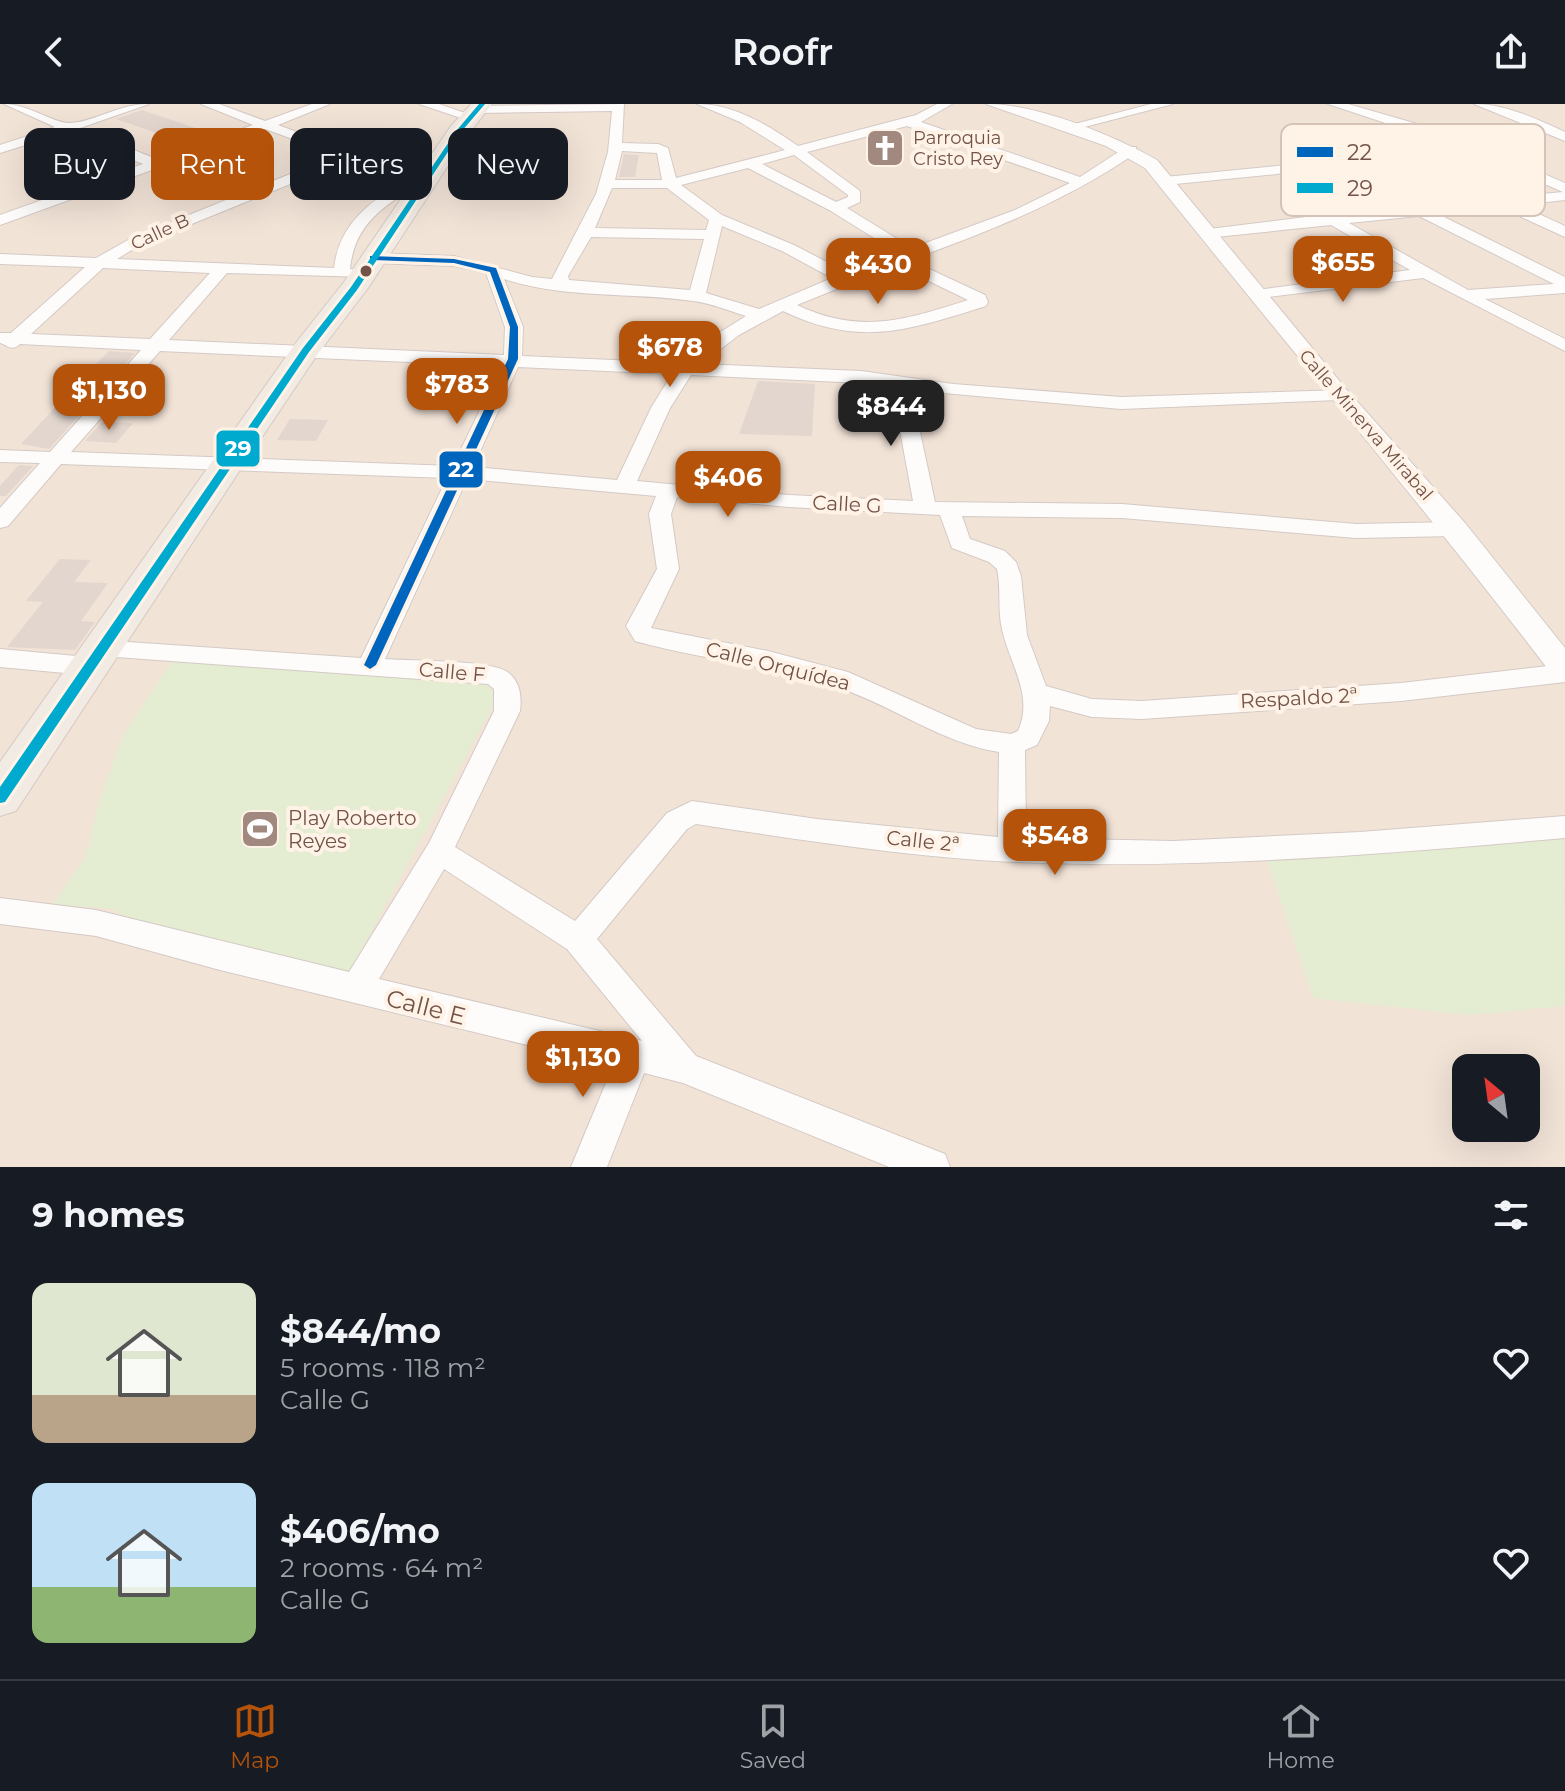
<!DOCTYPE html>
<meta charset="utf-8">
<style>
body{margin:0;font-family:Montserrat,sans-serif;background:#20242c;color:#f1f3f6;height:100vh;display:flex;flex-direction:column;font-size:30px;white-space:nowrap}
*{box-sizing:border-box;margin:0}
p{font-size:26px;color:#9ea1a6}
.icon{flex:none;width:44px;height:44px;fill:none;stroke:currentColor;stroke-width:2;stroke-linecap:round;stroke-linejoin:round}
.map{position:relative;height:1063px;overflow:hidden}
.drawer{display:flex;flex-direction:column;background:#171b24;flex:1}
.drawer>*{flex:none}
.hud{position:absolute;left:24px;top:24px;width:800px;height:72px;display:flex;gap:16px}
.needle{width:52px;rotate:331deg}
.controls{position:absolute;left:1452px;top:950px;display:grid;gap:16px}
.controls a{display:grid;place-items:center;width:88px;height:88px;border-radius:16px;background:#171b24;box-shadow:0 8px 32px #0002;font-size:40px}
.price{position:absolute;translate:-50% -68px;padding:0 18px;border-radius:16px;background:#b45309;color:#fff;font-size:26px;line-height:52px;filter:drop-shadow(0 2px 4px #0008)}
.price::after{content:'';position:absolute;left:50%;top:48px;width:24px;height:18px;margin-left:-12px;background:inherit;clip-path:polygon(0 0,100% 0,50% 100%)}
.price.active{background:#222;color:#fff}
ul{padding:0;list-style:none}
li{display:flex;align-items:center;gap:24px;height:200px;padding:0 32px}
li span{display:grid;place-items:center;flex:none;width:224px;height:160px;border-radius:16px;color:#555}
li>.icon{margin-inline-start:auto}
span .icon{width:96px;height:96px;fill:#fffc;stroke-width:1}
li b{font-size:34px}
h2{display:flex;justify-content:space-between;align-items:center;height:96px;padding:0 32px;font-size:34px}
.pill{padding:0 28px;border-radius:16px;background:#171b24;box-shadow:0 8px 32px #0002;font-size:28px;line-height:72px}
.pill.active{background:#b45309;color:#fff}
header{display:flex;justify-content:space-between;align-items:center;height:104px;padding:0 32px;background:#171b24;font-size:36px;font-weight:600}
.menu{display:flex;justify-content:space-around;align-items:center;height:112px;border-top:2px solid #363941;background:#171b24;font-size:22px;color:#9ea1a6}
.menu a{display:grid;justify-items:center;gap:4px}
.menu .active{color:#b45309}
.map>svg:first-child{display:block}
</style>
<header><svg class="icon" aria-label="back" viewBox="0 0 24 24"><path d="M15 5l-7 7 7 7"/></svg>Roofr<svg class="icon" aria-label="share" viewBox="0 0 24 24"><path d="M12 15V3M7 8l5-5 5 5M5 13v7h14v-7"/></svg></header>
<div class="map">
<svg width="1565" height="1063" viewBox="0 0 1565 1063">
<rect width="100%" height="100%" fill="#f6eee7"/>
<!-- residential -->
<path fill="#f2e3d7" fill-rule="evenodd" d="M0 0H1565V1063H0ZM1466 964H1526V1024H1466Z"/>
<!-- green -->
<g fill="#e4ecd1">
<path d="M172 557 469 575C485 579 493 582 495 598L349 869 135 819 112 805 53 800 86 752 99 698 122 633Z"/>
<path d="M1563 734 1565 902 1469 911 1313 894 1267 756Z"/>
</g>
<!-- building -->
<g fill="#e2d6cf">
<path d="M142 6 216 31 189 40 116 15Z"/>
<path d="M624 50 639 51 635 73H619Z"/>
<path d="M109 247 135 249 49 345 21 340 74 283H66L84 264H92Z"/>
<path d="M758 277 815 280 812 332 739 330Z"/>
<path d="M290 315 328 316 316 337 277 336Z"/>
<path d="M102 318 133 319 116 339 85 337Z"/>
<path d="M19 361 33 362 6 392H0V382Z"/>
<path d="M60 455 91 456 74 478 108 479 81 517 95 518 75 546 7 543 43 498 26 497Z"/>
</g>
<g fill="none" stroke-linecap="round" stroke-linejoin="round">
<defs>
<g id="minor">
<path d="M4 0C29 0 54 20 70 19 95 18 118 0 149 0L80 24 156 55 253 21 201 0H219L265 17 312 0H330L278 21 433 79 426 83 418 81C383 102 354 121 350 165L368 167V173L227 169 169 236 504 251 505 223 486 169 454 162 373 159 365 154 373 149 454 152 532 173 552 175 596 90 608 48 612 7 477 9 473 8V2L624 0 622 39 658 40 668 44 676 74 785 46 740 18 697 0C734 0 768 21 798 42L916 11 937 0H952L921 18 1080 73 1126 43H1136V49C1066 97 990 127 910 156L985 191 988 198 986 202C909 226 860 244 783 207L739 231 701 260 861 267 953 280 1121 293 1345 286 1347 290 1338 296 1121 305 911 286 935 398 1122 400 1356 420 1455 418 1466 425 1455 432 1356 434 1122 414 962 412 970 435 1005 447 1016 458 1021 472 1027 531 1046 582 1092 595 1142 597 1401 579 1565 560V578L1401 597 1142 615 1092 613 1050 602 1049 617 1037 641 1025 646 1026 734 1174 737 1360 728 1565 712V734C1382 750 1199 766 1014 758 908 753 801 736 696 720L687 725 597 835 696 952 945 1050 950 1063H889L683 979 644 969 607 1063H571L613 962 220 866 96 832 0 820V794L96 806 349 868 429 739 494 607V585L488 580 89 551 86 545 89 539 98 536 361 554 447 374 61 360 8 422 0 424V404L40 359 0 358V346L50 348 141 246 20 240C12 248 7 241 0 239V229H11L85 163 0 160V150L96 154 130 135 337 51 265 25 0 121V111L143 60 67 28 0 49V41L55 23ZM907 22 1070 79 1015 106 912 144 847 104 860 98V87L807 48ZM622 47 657 49 662 76H615ZM794 51 848 91V93L836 98 762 60ZM349 56 406 77C370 97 339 120 334 164L117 155 140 141ZM748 64 831 107 898 149 846 168 794 141 722 111 681 81ZM612 84H667L709 116 706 126 595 124ZM722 122 782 147 832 174 759 205 706 189ZM591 133 704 135 690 186 569 176 568 172ZM896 161 968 196C905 216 860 231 797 201ZM103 164 210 169 150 235 31 230ZM504 175C564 195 630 188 693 197 711 199 729 207 746 212L711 234 681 259 522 252 523 223ZM160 247 501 262 453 362 71 348ZM518 263 672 270 651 304 617 376 473 363ZM691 271 861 279 892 283 913 397 789 391 637 377 670 304ZM467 375 656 392 649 410 657 465 626 522 635 537C702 556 773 561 839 584 894 602 941 639 999 648L998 733 817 715 692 697 667 709 575 817 455 743 520 607C522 592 520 576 506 567 488 556 410 557 385 555ZM677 393 789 403 940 411 952 444 989 458 997 465C1001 483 998 502 1001 520 1007 557 1035 590 1018 627L1011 630 976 625 848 568 768 547 651 524 679 465 671 410ZM444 765 567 845 642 937 379 875Z"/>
<path d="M419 0H439L476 13 470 17Z"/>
<path d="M1151 0H1173L1069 27 1063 23Z"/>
<path d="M1328 0H1348L1452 30 1565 79V96L1519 101 1565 122V133L1499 103 1438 110 1565 173V189L1485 195 1565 235V247L1423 174 1251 195 1249 191 1251 187 1257 186 1410 166 1331 121 1206 134 1201 132V126L1330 110 1563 88 1473 49 1430 59 1366 52 1277 70 1165 81 1158 77 1165 73 1277 62 1366 44 1430 51 1461 44ZM1419 112 1554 180 1468 186 1349 119Z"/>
<path d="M1474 0C1506 0 1536 15 1565 28V37Z"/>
<path d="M0 545 87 553 96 556 99 562 96 568 87 571 0 563Z"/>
</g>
<path id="tertiary" d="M986 0C1038 0 1112 31 1157 56L1346 285 1465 419 1565 544V576L1554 573C1422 400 1281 234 1145 64L1106 42Z"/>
<path id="primary" d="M471 0H492L468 31 368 184 317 251 244 360 16 707 0 712V658L295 240 344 178 451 22Z"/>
</defs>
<!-- minor casing -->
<use href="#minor" stroke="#d4cac5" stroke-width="2"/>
<!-- tertiary casing -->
<use href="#tertiary" stroke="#d4cac5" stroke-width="2"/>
<!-- primary casing -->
<use href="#primary" stroke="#d5c9c4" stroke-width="2"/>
<!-- minor -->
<use href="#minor" fill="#fefcfb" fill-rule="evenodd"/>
<!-- tertiary -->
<use href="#tertiary" fill="#fefcfb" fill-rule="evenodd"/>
<!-- primary -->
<use href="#primary" fill="#f2ebe4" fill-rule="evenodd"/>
<defs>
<path id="bus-1" d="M370 152 454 155 496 164 518 223V255L376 561 370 565 364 561 508 255 510 223 490 168 454 159 373 156H370Z"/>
<path id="bus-2" d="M479 0H485L461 28 357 186 309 248 5 698 0 699V683L303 244 351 183 457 26Z"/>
</defs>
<!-- bus-1 casing -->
<use href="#bus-1" stroke="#fff3e7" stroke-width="6"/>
<!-- bus-2 casing -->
<use href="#bus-2" stroke="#fff3e7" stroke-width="6"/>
<!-- bus-1 -->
<use href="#bus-1" fill="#0065bd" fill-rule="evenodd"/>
<!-- bus-2 -->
<use href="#bus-2" fill="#00a9ce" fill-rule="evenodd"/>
</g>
<!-- icons -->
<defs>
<symbol id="church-square" viewBox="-11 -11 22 22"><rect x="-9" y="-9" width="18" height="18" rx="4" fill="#a18980" stroke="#fff3e7"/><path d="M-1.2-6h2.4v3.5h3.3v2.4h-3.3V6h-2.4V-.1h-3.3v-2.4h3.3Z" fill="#fff"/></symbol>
<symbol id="stadium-square" viewBox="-11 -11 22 22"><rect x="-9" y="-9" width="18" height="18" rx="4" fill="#a18980" stroke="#fff3e7"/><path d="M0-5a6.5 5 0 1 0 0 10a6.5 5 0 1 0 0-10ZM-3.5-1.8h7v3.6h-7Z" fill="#fff"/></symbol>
</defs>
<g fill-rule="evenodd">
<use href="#church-square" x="863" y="22" width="44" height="44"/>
<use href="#stadium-square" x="238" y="703" width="44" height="44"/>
</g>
<!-- markers -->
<circle fill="#735248" stroke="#fff3e7" stroke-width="3" cx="366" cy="167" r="7"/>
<g text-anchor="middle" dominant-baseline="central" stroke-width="8" stroke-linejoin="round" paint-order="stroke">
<!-- far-poi labels -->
<g font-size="18" fill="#735248" stroke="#fff3e7" text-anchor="start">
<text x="913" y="34">Parroquia<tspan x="913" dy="21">Cristo Rey</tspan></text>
</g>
<!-- far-street labels -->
<g font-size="18" fill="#735248" stroke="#fff3e7">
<text transform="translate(160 128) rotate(-25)">Calle B</text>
<text transform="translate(1366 321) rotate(49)">Calle Minerva Mirabal</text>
</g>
<!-- street labels -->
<g font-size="20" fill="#735248" stroke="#fff3e7">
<text transform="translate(847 400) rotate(3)">Calle G</text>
<text transform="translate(778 562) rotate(14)">Calle Orquídea</text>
<text transform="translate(452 568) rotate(5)">Calle F</text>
<text transform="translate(1299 594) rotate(-3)">Respaldo 2ª</text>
<text transform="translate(923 737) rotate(6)">Calle 2ª</text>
</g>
<!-- poi labels -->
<g font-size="20" fill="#735248" stroke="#fff3e7" text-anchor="start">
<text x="288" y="714">Play Roberto<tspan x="288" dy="23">Reyes</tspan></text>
</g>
<!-- near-street labels -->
<g font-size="24" fill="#735248" stroke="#fff3e7">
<text transform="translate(426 903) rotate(14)">Calle E</text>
</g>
</g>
<!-- legend -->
<rect x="1281" y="20" width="264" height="92" rx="12" fill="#fff3e7" stroke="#d5c3b7" stroke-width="2"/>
<rect x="1297" y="43" width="36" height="10" fill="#0065bd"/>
<rect x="1297" y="79" width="36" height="10" fill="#00a9ce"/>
<g font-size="22" fill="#735248">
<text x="1347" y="56">22</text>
<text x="1347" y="92">29</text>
</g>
<g stroke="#fff3e7" stroke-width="3">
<rect x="215" y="325" width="46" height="39" rx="8" fill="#00a9ce"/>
<rect x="438" y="346" width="46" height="39" rx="8" fill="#0065bd"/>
</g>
<g font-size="22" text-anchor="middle" font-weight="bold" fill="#fff">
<text x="238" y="352">29</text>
<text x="461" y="373">22</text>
</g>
</svg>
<div class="controls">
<a><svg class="needle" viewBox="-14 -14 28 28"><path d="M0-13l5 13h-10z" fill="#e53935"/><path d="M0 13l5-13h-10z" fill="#9ea1a6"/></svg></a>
</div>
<b class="price" style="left:1343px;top:200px">$655</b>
<b class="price" style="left:878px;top:202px">$430</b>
<b class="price" style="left:670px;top:285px">$678</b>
<b class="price" style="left:457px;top:322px">$783</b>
<b class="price" style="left:109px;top:328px">$1,130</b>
<b class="price active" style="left:891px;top:344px">$844</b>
<b class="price" style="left:728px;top:415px">$406</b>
<b class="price" style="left:1055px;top:773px">$548</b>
<b class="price" style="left:583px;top:995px">$1,130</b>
<div class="hud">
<a class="pill">Buy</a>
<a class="pill active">Rent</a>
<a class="pill">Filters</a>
<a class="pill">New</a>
</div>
</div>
<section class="drawer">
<h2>9 homes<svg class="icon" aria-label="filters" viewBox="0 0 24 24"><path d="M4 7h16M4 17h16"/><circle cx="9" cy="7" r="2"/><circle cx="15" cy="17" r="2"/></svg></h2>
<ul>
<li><span style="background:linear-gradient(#dfe7d0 70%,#b9a48a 0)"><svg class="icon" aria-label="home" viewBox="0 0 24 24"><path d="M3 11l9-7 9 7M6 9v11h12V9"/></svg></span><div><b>$844/mo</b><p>5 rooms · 118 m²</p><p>Calle G</p></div><svg class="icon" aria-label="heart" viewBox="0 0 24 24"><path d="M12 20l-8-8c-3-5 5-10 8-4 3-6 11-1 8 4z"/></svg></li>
<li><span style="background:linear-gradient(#bfe0f5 65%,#8fb573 0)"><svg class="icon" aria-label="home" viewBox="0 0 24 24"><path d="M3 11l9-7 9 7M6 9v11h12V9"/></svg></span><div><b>$406/mo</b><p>2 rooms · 64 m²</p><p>Calle G</p></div><svg class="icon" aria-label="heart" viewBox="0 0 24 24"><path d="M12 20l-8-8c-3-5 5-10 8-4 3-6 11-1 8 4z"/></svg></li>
</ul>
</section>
<nav class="menu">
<a class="active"><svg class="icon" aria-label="map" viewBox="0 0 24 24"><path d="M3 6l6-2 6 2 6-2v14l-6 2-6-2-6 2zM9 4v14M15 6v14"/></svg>Map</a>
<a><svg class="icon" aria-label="saved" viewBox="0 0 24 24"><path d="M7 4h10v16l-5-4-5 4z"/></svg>Saved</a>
<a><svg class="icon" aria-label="home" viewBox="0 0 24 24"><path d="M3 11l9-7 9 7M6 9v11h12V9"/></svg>Home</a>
</nav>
